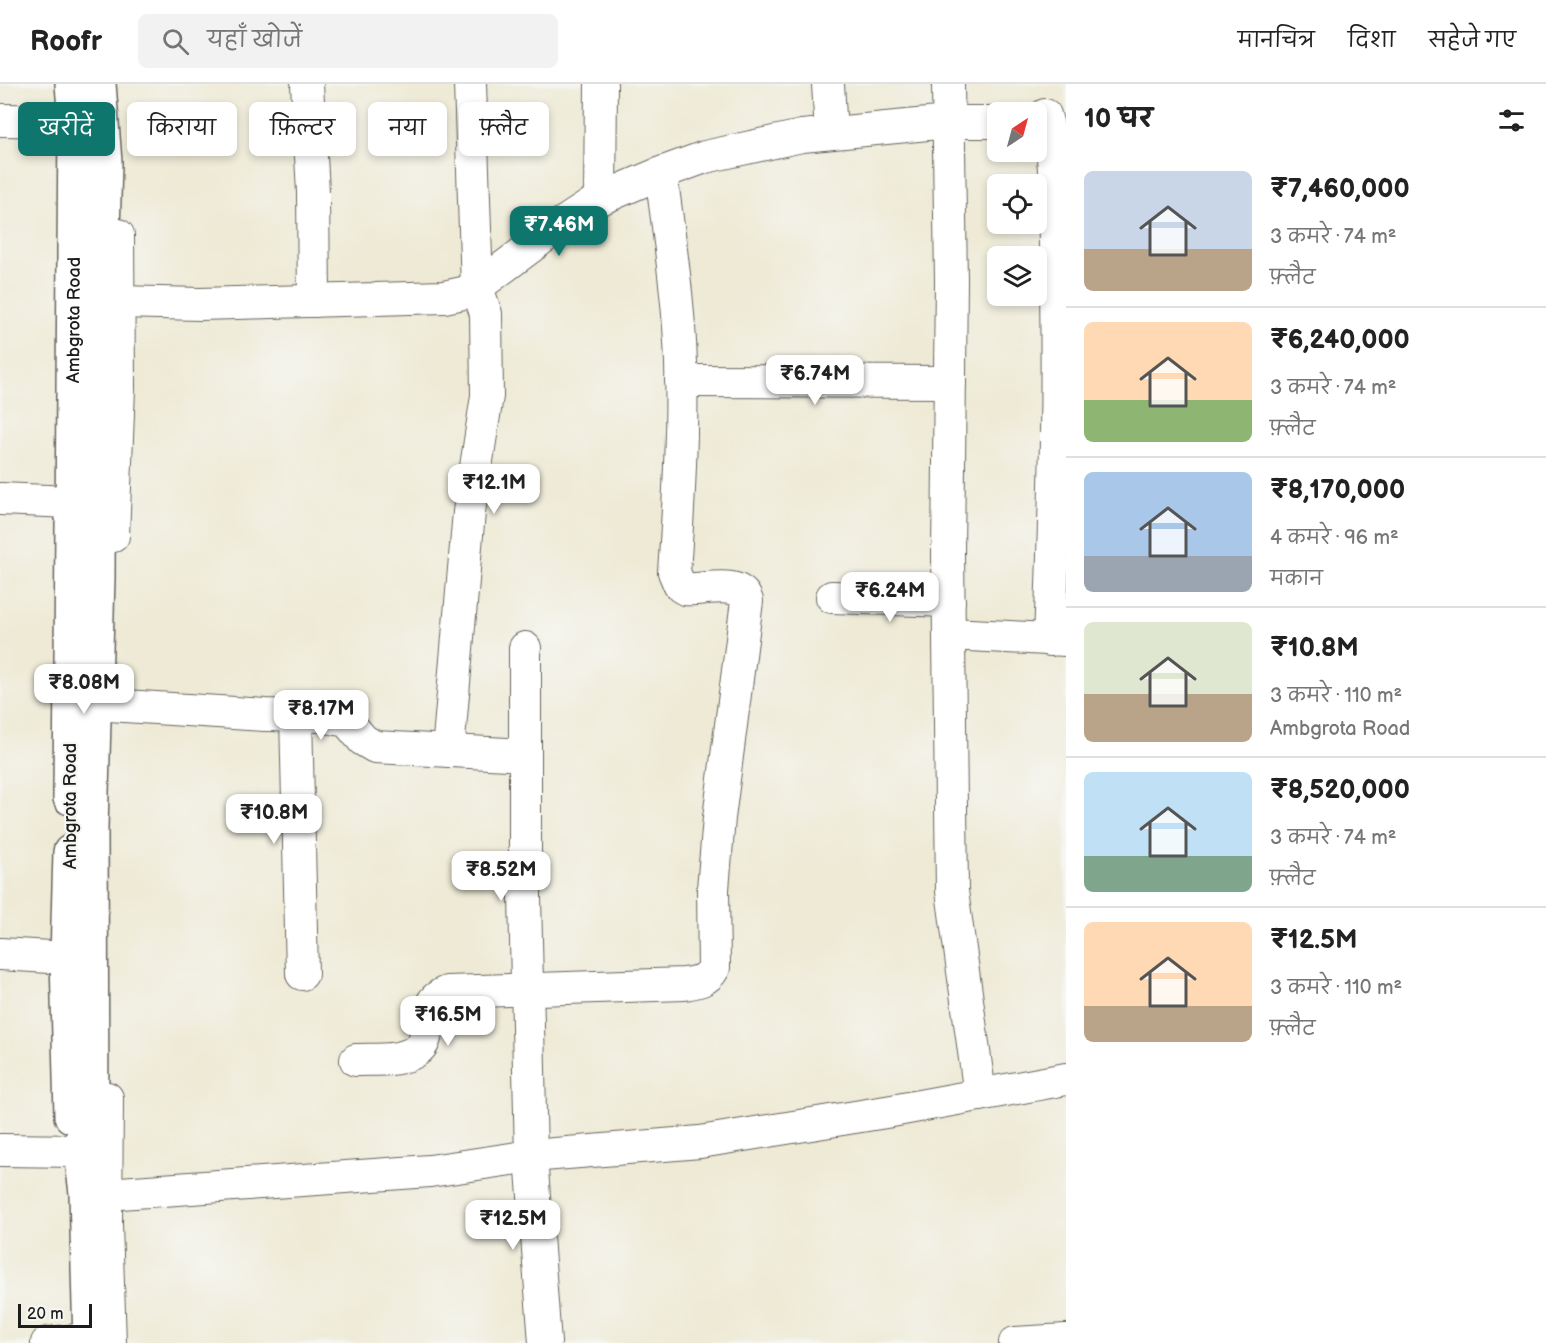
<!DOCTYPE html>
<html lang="hi">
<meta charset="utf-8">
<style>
body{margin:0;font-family:"Balsamiq Sans","Playpen Sans Deva",sans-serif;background:#f2f2f2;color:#222;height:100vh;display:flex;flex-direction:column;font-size:22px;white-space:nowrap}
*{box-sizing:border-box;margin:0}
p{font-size:20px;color:#767676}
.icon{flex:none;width:33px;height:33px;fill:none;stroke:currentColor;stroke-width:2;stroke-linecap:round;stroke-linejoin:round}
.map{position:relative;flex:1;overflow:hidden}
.side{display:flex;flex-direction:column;background:#fff;width:480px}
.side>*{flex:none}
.top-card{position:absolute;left:18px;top:18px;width:570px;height:54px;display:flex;gap:12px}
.needle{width:39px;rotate:36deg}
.fabs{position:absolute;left:987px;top:18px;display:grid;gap:12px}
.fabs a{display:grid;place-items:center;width:60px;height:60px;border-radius:9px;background:#fff;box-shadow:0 3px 9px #0003;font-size:30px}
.scale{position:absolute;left:18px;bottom:15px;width:74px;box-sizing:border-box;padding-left:6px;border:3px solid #1c1c1c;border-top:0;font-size:16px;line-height:21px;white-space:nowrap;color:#1c1c1c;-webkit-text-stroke:4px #f6f6f2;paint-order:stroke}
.price{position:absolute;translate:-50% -51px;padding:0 14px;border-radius:12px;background:#fff;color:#222;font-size:20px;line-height:39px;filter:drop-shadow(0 2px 3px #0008)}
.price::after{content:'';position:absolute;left:50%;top:36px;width:18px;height:14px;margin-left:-9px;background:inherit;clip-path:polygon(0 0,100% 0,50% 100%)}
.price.active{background:#0f766e;color:#fff}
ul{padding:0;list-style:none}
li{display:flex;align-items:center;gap:18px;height:150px;padding:0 18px}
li+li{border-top:2px solid #e0e0e0}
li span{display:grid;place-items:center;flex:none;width:168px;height:120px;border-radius:9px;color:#555}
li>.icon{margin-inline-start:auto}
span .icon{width:72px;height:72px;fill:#fffc;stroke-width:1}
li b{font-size:26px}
h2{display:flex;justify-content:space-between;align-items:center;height:72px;padding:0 18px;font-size:26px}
.tag{padding:0 21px;border-radius:9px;background:#fff;box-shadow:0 3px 9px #0003;font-size:21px;line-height:54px}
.tag.active{background:#0f766e;color:#fff}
header{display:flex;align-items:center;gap:36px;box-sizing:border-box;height:84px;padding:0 30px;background:#fff;border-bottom:2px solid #e0e0e0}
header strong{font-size:28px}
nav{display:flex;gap:33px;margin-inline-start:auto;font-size:21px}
.search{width:420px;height:54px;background:#f2f2f2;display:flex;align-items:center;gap:15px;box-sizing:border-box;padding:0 21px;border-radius:9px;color:#767676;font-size:22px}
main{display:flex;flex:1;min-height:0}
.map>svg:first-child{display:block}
</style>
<header>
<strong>Roofr</strong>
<div class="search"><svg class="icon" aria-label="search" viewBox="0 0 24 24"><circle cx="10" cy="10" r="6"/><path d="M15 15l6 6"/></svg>यहाँ खोजें</div>
<nav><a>मानचित्र</a><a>दिशा</a><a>सहेजे गए</a></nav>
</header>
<main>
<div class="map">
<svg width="1066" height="1259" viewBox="0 0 1066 1259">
<rect width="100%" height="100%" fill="#f6f6f2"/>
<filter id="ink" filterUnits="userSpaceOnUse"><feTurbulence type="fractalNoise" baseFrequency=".0167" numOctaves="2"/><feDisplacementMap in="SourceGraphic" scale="12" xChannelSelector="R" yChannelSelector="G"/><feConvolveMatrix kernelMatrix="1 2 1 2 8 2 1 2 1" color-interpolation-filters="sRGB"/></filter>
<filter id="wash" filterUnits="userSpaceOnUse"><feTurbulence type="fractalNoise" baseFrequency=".008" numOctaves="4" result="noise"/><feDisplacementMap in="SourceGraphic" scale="24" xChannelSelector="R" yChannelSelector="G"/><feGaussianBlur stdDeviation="1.35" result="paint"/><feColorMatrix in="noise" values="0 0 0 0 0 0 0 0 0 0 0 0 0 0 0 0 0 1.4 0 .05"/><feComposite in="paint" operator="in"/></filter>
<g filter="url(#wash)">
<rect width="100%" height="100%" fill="#eeead6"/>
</g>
<g filter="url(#ink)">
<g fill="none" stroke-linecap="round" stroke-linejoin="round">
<defs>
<g id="minor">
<path d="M307 0 313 108 314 217"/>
<path d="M828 0 831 49"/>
<path d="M948 0 951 197 948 470 952 807 980 1011"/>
<path d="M1045 31C1058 73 1054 123 1055 167 1059 297 1055 426 1050 556"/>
<path d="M0 36 75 37"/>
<path d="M600 115 601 0"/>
<path d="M119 218 200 220 444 213 463 209 477 203 560 141 600 115 661 89 705 73 802 52 949 38H998"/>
<path d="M681 297 950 298"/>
<path d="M0 415 71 418"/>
<path d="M113 452 119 304 118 151"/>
<path d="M832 513 949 517"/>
<path d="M950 550 1066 556"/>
<path d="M525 564V813L531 1072 545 1259"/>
<path d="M109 621 265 631 323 632 347 637 363 656 375 663 525 671"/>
<path d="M296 631 302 890"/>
<path d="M448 667 469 428 487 312 486 230 477 203 470 0"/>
<path d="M0 870 67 874"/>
<path d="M356 976C374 975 400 978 416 967 437 953 415 919 447 908L684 900C697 898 707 897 714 884L713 805 719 734 747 517C740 494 703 507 685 505L680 502 674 488C679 418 683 349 681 279 679 216 669 152 661 89"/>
<path d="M107 1014 106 1141 110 1259"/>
<path d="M0 1066 80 1067"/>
<path d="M106 1110 430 1087 531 1072 700 1058 892 1027 1066 995"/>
<path d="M47 1259 90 1255"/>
<path d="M1015 1259 1066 1256"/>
</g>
<g id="major">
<path id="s1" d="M70 714 75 37 72 0"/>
<path d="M70 768 67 874 71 1032"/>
<path d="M80 1059 88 1057 92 1050 91 744 98 494 99 287 105 78 99 0"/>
<path d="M80 1059 86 1109 90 1259"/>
</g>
</defs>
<!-- minor casing -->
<use href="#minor" stroke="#66645d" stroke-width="34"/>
<!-- major casing -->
<use href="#major" stroke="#66645d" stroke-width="36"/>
<!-- minor -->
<use href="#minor" stroke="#fff" stroke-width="32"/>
<!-- major -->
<use href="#major" stroke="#fff" stroke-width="33"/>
</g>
</g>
<g text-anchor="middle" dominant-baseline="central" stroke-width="4.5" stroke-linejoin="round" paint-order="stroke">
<!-- street labels -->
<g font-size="18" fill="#1c1c1c" stroke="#f6f6f2">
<text stroke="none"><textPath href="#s1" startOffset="478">Ambgrota Road</textPath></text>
<text transform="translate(70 722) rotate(-90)">Ambgrota Road</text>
</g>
</g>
</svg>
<div class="fabs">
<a><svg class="needle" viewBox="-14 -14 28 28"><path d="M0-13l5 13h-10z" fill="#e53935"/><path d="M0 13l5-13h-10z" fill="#767676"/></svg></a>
<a><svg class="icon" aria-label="locate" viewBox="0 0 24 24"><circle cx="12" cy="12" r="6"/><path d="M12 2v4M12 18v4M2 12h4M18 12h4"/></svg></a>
<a><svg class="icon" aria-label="layers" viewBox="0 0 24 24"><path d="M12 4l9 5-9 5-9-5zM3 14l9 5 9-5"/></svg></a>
</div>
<div class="scale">20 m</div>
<b class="price active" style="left:559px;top:173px">₹7.46M</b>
<b class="price" style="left:815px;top:322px">₹6.74M</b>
<b class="price" style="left:494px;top:431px">₹12.1M</b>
<b class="price" style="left:890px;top:539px">₹6.24M</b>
<b class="price" style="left:84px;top:631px">₹8.08M</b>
<b class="price" style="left:321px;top:657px">₹8.17M</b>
<b class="price" style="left:274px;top:761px">₹10.8M</b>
<b class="price" style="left:501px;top:818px">₹8.52M</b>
<b class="price" style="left:448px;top:963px">₹16.5M</b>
<b class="price" style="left:513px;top:1167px">₹12.5M</b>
<div class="top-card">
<a class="tag active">खरीदें</a>
<a class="tag">किराया</a>
<a class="tag">फ़िल्टर</a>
<a class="tag">नया</a>
<a class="tag">फ़्लैट</a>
</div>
</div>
<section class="side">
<h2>10 घर<svg class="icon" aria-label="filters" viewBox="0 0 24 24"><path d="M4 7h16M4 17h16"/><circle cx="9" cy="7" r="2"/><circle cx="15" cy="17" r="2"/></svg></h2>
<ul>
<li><span style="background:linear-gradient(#c9d6e8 65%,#b9a48a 0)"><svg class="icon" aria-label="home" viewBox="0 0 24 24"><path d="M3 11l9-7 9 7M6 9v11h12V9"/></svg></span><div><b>₹7,460,000</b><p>3 कमरे · 74 m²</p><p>फ़्लैट</p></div></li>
<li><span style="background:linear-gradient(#ffd9b3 65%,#8fb573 0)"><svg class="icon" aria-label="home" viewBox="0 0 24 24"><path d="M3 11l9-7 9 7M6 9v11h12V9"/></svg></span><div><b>₹6,240,000</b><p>3 कमरे · 74 m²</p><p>फ़्लैट</p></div></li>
<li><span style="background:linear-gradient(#a9c7e8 70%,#9aa5b1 0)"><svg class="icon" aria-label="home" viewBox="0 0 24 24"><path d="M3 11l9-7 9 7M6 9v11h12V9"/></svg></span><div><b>₹8,170,000</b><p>4 कमरे · 96 m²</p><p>मकान</p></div></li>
<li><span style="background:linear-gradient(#dfe7d0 60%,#b9a48a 0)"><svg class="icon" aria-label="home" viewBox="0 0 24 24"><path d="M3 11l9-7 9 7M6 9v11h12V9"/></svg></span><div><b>₹10.8M</b><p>3 कमरे · 110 m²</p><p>Ambgrota Road</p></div></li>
<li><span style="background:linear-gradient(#bfe0f5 70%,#7fa58c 0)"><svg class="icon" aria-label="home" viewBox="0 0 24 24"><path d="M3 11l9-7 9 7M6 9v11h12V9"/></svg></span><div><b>₹8,520,000</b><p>3 कमरे · 74 m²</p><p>फ़्लैट</p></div></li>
<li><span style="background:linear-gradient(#ffd9b3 70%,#b9a48a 0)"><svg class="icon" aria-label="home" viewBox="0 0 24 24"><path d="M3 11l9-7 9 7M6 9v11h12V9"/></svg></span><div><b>₹12.5M</b><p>3 कमरे · 110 m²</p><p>फ़्लैट</p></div></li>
</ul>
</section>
</main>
